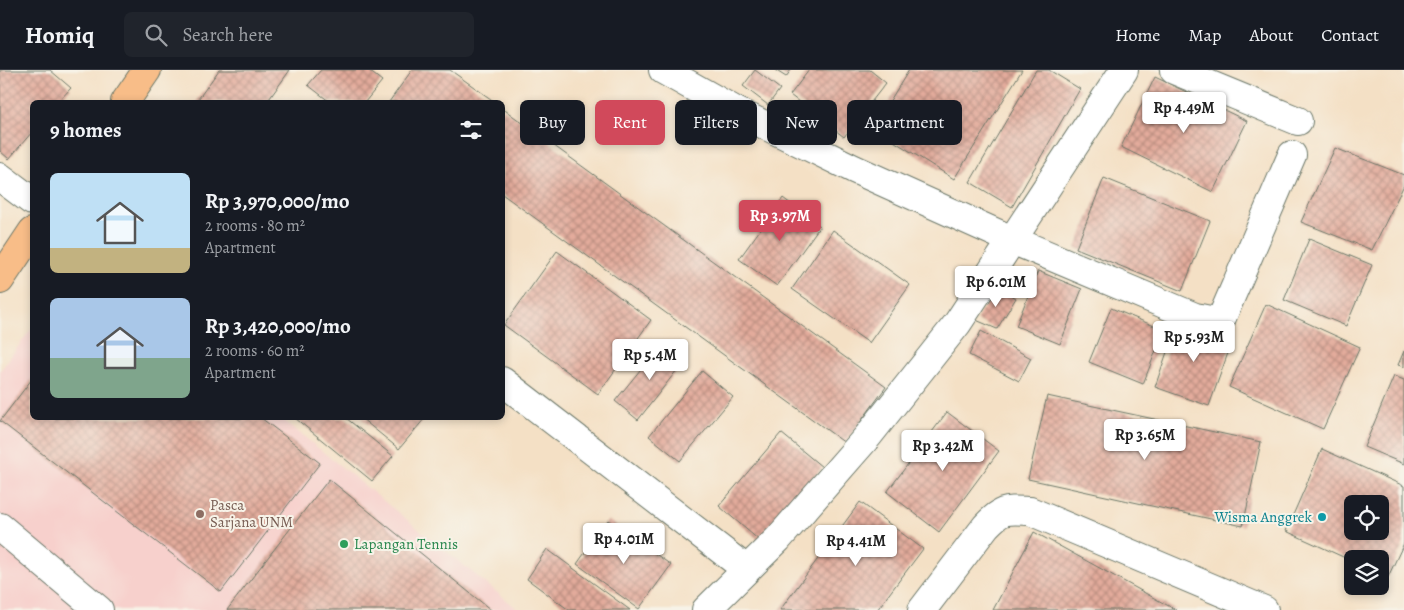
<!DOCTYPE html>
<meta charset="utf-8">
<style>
body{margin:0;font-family:Alegreya,serif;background:#20242c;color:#f1f3f6;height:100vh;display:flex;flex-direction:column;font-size:19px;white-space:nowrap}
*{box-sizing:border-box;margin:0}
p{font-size:16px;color:#9ea1a6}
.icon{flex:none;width:28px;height:28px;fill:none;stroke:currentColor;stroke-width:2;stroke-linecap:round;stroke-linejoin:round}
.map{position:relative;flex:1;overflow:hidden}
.sheet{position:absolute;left:30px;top:30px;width:475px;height:320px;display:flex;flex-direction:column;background:#171b24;border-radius:8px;box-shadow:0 2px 8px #0003}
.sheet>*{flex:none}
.top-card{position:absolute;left:520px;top:30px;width:475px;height:45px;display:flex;gap:10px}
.tools{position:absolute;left:1344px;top:425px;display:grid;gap:10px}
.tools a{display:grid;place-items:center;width:45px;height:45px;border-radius:8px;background:#171b24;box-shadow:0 2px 8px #0003;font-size:25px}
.price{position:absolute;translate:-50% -42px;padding:0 11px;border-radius:5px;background:#fff;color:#222;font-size:16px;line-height:32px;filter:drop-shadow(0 1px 2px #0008)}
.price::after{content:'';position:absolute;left:50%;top:30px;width:15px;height:11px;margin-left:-8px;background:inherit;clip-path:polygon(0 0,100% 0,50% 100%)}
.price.on{background:#d1495b;color:#fff}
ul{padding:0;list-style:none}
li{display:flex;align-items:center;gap:15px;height:125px;padding:0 20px}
li span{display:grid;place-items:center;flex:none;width:140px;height:100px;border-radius:8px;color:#555}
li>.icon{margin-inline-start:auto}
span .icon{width:60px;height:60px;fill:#fffc;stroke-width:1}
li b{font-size:21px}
h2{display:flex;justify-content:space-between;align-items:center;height:60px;padding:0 20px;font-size:21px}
.chip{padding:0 18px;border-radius:8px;background:#171b24;box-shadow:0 2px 8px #0003;font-size:18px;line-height:45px}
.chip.on{background:#d1495b;color:#fff}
header{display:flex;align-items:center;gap:30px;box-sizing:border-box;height:70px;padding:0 25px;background:#171b24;border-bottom:1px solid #363941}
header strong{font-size:24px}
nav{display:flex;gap:28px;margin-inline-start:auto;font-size:18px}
.search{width:350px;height:45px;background:#20242c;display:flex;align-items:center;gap:12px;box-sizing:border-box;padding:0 18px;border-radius:8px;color:#9ea1a6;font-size:19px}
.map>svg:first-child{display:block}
</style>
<header>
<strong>Homiq</strong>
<div class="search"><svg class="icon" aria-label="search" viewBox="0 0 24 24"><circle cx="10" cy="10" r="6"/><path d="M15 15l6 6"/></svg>Search here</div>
<nav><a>Home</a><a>Map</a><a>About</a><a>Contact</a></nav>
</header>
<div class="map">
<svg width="1404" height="540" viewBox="0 0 1404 540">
<defs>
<pattern id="building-cross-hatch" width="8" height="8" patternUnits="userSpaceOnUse" patternTransform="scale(1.25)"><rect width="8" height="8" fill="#e3ab9b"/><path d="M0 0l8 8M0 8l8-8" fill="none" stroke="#b78c7f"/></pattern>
</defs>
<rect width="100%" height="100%" fill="#f7f3e8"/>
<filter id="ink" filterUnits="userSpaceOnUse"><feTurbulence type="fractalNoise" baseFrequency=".02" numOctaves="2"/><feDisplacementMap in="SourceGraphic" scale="10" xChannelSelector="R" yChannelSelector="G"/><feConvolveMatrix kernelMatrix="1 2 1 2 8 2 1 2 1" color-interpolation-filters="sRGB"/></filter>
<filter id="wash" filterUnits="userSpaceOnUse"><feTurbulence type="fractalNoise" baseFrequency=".0096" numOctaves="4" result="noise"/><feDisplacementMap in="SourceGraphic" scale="20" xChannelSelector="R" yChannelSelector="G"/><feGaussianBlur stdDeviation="1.12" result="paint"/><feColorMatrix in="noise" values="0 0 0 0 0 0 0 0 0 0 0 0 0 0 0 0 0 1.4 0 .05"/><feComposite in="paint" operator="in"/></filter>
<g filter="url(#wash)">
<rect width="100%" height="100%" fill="#f4e0c5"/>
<!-- built -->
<path fill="#f7d0cc" d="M32 258V348H281L519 540H0V301Z"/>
<g id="blocks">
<!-- building -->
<g fill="url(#building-cross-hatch)" fill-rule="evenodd">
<path d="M0 0H50L71 18 58 32H32V62L9 89 0 81Z"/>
<path d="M219 0H290L267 32H196Z"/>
<path d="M321 0H368L382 11 365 32H330L308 15Z"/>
<path d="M412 0H450L495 32H389Z"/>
<path d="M755 0 780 19 768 35 743 16Z"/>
<path d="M775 0H791L786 7Z"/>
<path d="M809 0H870L886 13 844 67 790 25Z"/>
<path d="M909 0H1022L954 109 873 58Z"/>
<path d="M1036 0H1049L1080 19 1012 137 970 112Z"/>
<path d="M1155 7 1247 51 1213 122 1121 77Z"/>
<path d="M502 38 886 317 845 373 502 124Z"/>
<path d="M1335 78 1404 105V115L1372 180 1301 152Z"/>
<path d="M1104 108 1210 151 1182 221 1076 178Z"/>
<path d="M783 128 820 156 777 216 739 189Z"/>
<path d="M833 160 910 215 869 273 792 219Z"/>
<path d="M1309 169 1372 195 1346 256 1284 230Z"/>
<path d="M557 181 651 250 598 324 504 255Z"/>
<path d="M1038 201 1082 219 1060 274 1016 256Z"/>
<path d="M997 216 1016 228 997 259 976 250Z"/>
<path d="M1266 234 1360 277 1323 359 1229 317Z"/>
<path d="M1111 238 1164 260 1143 314 1089 292Z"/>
<path d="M1178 250 1233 269 1209 336 1155 317Z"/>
<path d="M981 261 1031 288 1019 311 969 285Z"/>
<path d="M662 273 684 291 638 350 615 331Z"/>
<path d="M1404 281V297L1398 295Z"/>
<path d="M702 301 733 327 680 391 649 366Z"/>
<path d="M1394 306 1404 310V394L1364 377Z"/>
<path d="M32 309V348H261L320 393 221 522 0 351Z"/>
<path d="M1047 326 1261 372 1243 456 1028 409Z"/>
<path d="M947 342 999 381 939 462 887 422Z"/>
<path d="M295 348H346L393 386 372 411Z"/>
<path d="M361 348H425L399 379Z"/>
<path d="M781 363 822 397 760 471 719 436Z"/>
<path d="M1322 379 1404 416V473L1388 507 1380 503V489H1352V491L1286 461ZM1352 434H1380V461H1352Z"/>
<path d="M329 409 491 540H227Z"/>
<path d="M860 432 923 479 877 540H780Z"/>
<path d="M608 450 671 495 639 539 577 494Z"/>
<path d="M1034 462 1176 540H993Z"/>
<path d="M547 479 630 540H569L527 509Z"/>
</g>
</g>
</g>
<g filter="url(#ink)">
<use href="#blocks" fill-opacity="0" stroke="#6a7667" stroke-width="1"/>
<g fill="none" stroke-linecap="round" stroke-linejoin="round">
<defs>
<g id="minor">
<path d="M663 0 736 41 854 99 1012 170 1195 247 1220 252 1292 85"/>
<path d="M1174 0 1298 51"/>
<path d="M0 107 32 131"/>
<path d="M502 311 746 499"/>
<path d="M0 457 99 540"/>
<path d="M706 540 778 469 868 366 957 254 1124 0"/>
<path d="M922 540 986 456C1003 438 1006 440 1030 441L1264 540"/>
</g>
<g id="major">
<path d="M125 32 147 0"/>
<path d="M0 210 32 162"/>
</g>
</defs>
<!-- minor casing -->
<use href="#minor" stroke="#6a7667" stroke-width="30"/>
<!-- major casing -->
<use href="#major" stroke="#6a7667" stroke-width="30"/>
<!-- minor -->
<use href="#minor" stroke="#fff" stroke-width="28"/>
<!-- major -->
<use href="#major" stroke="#f8bd88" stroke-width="28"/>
</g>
</g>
<!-- markers -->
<circle fill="#8d6e63" stroke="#f7f3e8" stroke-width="2" cx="200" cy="444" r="5"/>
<circle fill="#0f9aa8" stroke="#f7f3e8" stroke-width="2" cx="1322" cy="447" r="5"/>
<circle fill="#2e9e5b" stroke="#f7f3e8" stroke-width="2" cx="344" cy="474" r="5"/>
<g text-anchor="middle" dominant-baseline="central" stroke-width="4" stroke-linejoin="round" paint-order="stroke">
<!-- education labels -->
<g font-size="15" fill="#785e54" stroke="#f7f3e8" text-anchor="start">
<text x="210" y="435">Pasca<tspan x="210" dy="17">Sarjana UNM</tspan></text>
</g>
<!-- culture labels -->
<g font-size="15" fill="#0d838f" stroke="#f7f3e8" text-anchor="end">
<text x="1312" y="447">Wisma Anggrek</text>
</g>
<!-- leisure labels -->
<g font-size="15" fill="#27864d" stroke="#f7f3e8" text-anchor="start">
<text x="354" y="474">Lapangan Tennis</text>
</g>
</g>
</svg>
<div class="tools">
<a><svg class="icon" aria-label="locate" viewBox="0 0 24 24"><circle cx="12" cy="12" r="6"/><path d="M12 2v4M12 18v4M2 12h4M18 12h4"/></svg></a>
<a><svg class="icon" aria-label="layers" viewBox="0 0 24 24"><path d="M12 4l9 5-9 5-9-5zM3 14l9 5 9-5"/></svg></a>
</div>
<b class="price" style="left:1184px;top:64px">Rp 4.49M</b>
<b class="price on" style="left:780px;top:172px">Rp 3.97M</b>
<b class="price" style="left:996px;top:238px">Rp 6.01M</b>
<b class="price" style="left:1194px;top:293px">Rp 5.93M</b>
<b class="price" style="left:650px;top:311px">Rp 5.4M</b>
<b class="price" style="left:1145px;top:391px">Rp 3.65M</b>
<b class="price" style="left:943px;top:402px">Rp 3.42M</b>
<b class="price" style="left:624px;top:495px">Rp 4.01M</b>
<b class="price" style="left:856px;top:497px">Rp 4.41M</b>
<div class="top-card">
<a class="chip">Buy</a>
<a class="chip on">Rent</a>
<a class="chip">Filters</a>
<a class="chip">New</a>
<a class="chip">Apartment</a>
</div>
<section class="sheet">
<h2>9 homes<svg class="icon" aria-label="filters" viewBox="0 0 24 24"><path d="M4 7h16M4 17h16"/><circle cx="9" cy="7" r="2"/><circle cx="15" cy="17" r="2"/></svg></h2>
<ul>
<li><span style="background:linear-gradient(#bfe0f5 75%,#c2b280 0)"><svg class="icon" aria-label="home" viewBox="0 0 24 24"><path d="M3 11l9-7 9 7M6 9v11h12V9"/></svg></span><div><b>Rp 3,970,000/mo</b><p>2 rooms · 80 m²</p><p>Apartment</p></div></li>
<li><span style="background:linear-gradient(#a9c7e8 60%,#7fa58c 0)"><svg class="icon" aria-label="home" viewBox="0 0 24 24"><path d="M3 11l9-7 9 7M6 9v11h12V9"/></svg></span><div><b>Rp 3,420,000/mo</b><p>2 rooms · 60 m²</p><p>Apartment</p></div></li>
</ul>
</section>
</div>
